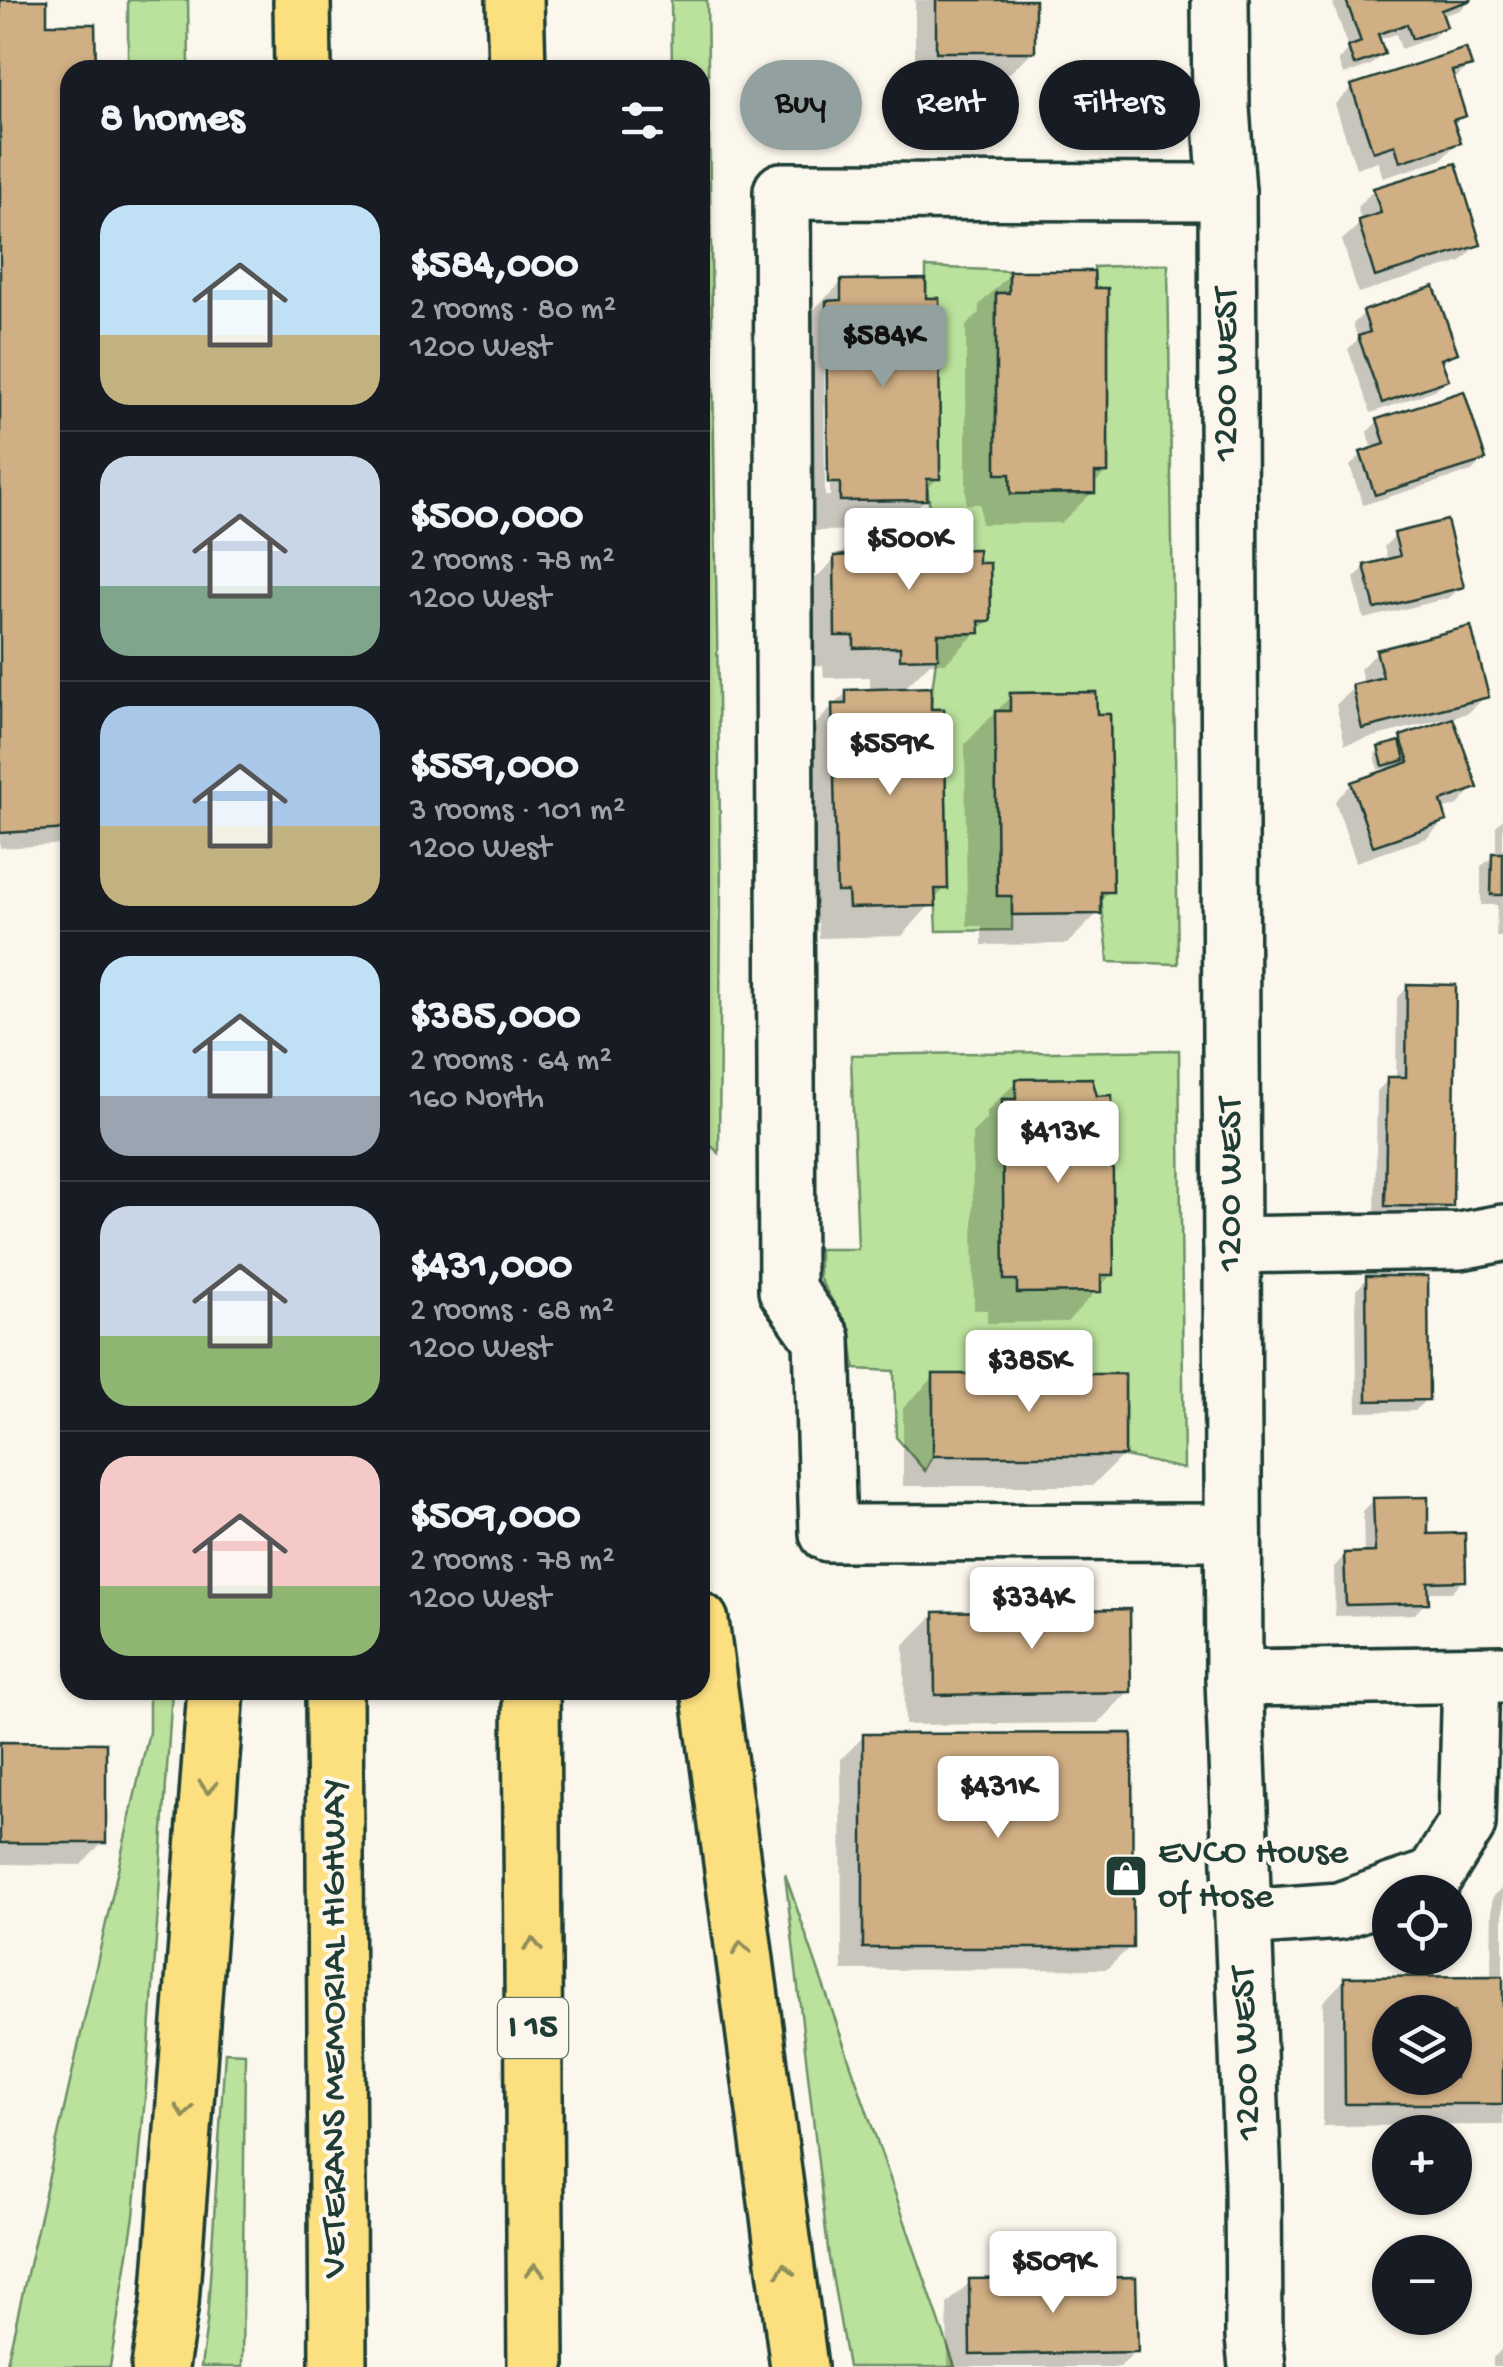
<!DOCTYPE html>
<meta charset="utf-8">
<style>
body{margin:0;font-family:"Gochi Hand",sans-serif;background:#242831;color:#f1f3f6;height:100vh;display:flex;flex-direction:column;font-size:38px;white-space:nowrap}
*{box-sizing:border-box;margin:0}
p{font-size:32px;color:#9ea1a6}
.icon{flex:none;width:55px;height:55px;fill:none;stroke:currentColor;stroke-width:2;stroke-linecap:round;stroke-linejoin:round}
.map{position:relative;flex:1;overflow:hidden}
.sheet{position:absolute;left:60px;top:60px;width:650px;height:1640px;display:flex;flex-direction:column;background:#171b24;border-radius:30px;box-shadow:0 2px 8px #0004}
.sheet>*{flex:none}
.banner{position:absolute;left:740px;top:60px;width:612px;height:90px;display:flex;gap:20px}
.controls{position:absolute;left:1372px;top:1875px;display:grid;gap:20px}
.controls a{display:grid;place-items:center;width:100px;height:100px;border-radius:50%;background:#171b24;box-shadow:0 2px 8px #0004;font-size:50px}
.price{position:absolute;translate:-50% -85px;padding:0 22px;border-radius:10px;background:#fff;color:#222;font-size:32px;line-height:65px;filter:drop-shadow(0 2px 5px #0008)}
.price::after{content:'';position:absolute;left:50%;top:60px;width:30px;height:22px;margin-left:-15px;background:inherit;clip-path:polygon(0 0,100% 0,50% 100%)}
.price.current{background:#92a19f;color:#111}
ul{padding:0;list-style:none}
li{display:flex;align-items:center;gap:30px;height:250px;padding:0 40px}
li+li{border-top:2px solid #363941}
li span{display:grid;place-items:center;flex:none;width:280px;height:200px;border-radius:30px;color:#555}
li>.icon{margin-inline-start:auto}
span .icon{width:120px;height:120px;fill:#fffc;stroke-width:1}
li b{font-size:42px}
h2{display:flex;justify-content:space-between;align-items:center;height:120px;padding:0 40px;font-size:42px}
.tag{padding:0 35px;border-radius:45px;background:#171b24;box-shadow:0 2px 8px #0004;font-size:35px;line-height:90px}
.tag.current{background:#92a19f;color:#111}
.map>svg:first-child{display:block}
</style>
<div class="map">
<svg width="1503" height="2367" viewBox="0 0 1503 2367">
<rect width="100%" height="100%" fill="#fbf7ec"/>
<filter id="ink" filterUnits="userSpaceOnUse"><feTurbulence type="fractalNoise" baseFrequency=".01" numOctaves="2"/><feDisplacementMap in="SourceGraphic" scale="20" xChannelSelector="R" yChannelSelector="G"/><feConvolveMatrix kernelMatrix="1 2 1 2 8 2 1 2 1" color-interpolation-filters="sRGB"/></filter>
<g filter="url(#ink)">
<!-- grass -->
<g fill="#bbe29d" stroke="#6d9068" stroke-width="2.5">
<path d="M128 0H188L189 70H128Z"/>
<path d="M671 0H707L721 888 719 1153 708 1143 700 978V70H672Z"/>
<path d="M1168 264 1178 964 1108 962C1108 937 1101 916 1101 892L1113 891 1110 714H1097L1096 692 1010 693V711H995L997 895 1012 896V930L937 931 935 889 948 888 944 709H931C931 683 938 660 938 634L979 633V621H991L990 564 978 563 977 549 937 550C936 525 927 504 927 479L940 478 939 298H926V267L1009 271V293H996V473L1010 474 1011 494 1094 493 1095 473H1108V289L1095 288 1094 267Z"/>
<path d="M1179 1050 1184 1469 1125 1456V1374L933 1456 925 1471 896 1437 894 1371 855 1369 850 1331 819 1278V1249H858L851 1055Z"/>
<path d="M149 1690H172L148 2065 134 2216 110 2367H6L149 1732Z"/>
<path d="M785 1874 955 2367H848L829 2258Z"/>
<path d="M225 2052 245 2053 242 2367H201L207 2323Z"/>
</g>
<!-- shadow -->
<g fill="#0003" fill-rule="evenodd">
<path d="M0 0H45V26L93 70H70V844L0 848Z"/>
<path d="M915 0H1033V51L1010 73H915Z"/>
<path d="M1337 0H1470L1460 10 1441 16 1444 26 1433 37 1401 49 1396 34 1378 40 1383 54 1371 65 1343 75 1338 60 1349 49 1333 4Z"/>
<path d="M1469 65 1452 82 1463 115 1453 126 1458 142 1441 160 1383 178 1378 161 1356 168 1335 104 1353 87Z"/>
<path d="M1374 190 1478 244 1461 262 1358 293 1342 240 1362 222 1357 207Z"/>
<path d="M1010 274 1106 472 1093 485V492L1061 523 981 524 980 504H966V326L979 313V305Z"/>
<path d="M842 282 938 478 925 491V499L894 530 934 552 989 620 946 663H930L902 691 945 888 902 936 819 938 818 922H807L802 738 847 692 870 691V677L824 678 823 666H805L804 589 853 542 882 541 893 530 810 531 796 335 810 321V313ZM829 308 830 496H825L824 313Z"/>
<path d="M1364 313 1455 352 1441 364 1446 379 1435 390 1371 413 1348 349 1358 339 1353 324Z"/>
<path d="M1378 421 1483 459 1472 471 1363 505 1350 466 1362 454 1373 451 1367 432Z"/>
<path d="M1395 535 1461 587 1449 598 1364 619 1354 578 1365 567 1388 562 1384 547Z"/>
<path d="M1377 652 1486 696 1468 713 1450 718 1475 787 1458 805 1441 810 1444 821 1427 838 1356 862 1335 801 1352 784 1391 770 1390 767 1378 770 1375 754 1380 749 1394 746 1401 738 1446 723 1444 719 1345 744 1336 705 1353 688 1364 685 1360 669Z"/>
<path d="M1011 696 1110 890 1099 902V912L1067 944 982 945V926H967L965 744Z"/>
<path d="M1503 819V937H1496L1497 905H1481V866L1496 855V826Z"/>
<path d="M1408 987 1451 1206 1439 1217H1375L1377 1091 1388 1080H1396L1397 998Z"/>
<path d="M1017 1081 1112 1274 1067 1322 987 1323V1310H974L972 1133 986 1119V1112Z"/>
<path d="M1367 1279 1426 1399 1415 1411 1357 1412 1356 1290Z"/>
<path d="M934 1377 1123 1455 1092 1486H903V1408Z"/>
<path d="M1374 1500 1426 1536 1463 1580 1452 1592H1426V1602L1415 1614 1335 1616 1334 1567 1345 1555H1364L1363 1511Z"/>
<path d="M935 1614 1129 1691 1098 1723 905 1725 904 1645Z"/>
<path d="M864 1736 1130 1947 1107 1969 842 1970 841 1759Z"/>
<path d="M0 1745 103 1842 81 1865 0 1864Z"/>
<path d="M1503 1887V2125L1323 2126V2002L1345 1979H1491L1492 1898ZM1390 2012H1455V2078H1390Z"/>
<path d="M970 2282 1135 2351 1120 2367H948L947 2304Z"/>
<path d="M1503 2348V2367H1493V2358Z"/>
</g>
<!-- building -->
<g fill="#d1af84" stroke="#1f3d34" stroke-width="2.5" fill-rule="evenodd">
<path d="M0 0H47V24H95L96 70H70V829L0 833Z"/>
<rect x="936" y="0" width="99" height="52"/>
<path d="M1346 0H1472L1441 10 1447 27 1412 39 1407 24 1378 34 1385 54 1354 65 1348 47 1361 42Z"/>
<path d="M1466 48 1472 66 1452 71 1466 116 1453 120 1461 143 1400 162 1395 145 1373 152 1351 85Z"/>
<path d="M1456 163 1481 245 1375 277 1358 220 1381 213 1373 188Z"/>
<path d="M1009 271H1094L1095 288H1108V473H1095V493L1011 494 1010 474H996V293H1009Z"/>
<path d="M926 279V298H939L940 479H927V500L840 501V483H828L826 301 841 300V280Z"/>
<path d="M1434 286 1458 353 1441 359 1449 380 1382 403 1358 336 1370 332 1363 311Z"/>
<path d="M1464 391 1486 460 1375 495 1360 452 1385 444 1377 419Z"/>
<path d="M1447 520 1464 587 1375 609 1364 565 1400 556 1394 533Z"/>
<path d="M936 527 937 550 978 549V563H990L991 621H979L980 633 938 634V658L900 659V647L854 648V636H835L834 556 852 555V539H892V528Z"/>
<path d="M1471 626 1489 697 1362 729 1352 685 1383 677 1376 650Z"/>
<path d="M931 687V709H944L948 889H935L936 906 849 908 848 892H837L832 704H846V690Z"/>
<path d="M1096 692 1097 714H1110L1113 892H1101V914L1012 915V896H997L995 711H1010V693Z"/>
<path d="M1453 718 1478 788 1441 801 1447 821 1373 846 1351 782 1409 762 1400 736Z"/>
<path d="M1400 741 1405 760 1383 766 1378 747Z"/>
<path d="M1492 853H1503V895H1491Z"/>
<path d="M1407 984 1456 985 1453 1207 1385 1206 1387 1077H1406Z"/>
<path d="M1092 1078 1097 1096 1112 1095 1114 1275H1101V1292L1017 1293V1280H1004L1002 1099H1016V1079Z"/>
<path d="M1366 1276H1428L1429 1400 1367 1401Z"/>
<rect x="933" y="1374" width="192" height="82"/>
<path d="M1428 1497V1534L1465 1533 1466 1581 1428 1582 1429 1603 1346 1605 1344 1553 1375 1552 1373 1498Z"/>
<path d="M1130 1609 1131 1692 935 1695 934 1612Z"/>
<path d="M1132 1733 1133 1948H863V1734Z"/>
<path d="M0 1742 106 1743V1843H0Z"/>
<path d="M1503 1976V2104H1345L1344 1977ZM1390 2012H1455V2078H1390Z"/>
<path d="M1136 2277 1138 2352 970 2355 969 2279Z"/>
</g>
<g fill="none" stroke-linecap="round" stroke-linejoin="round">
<defs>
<g id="minor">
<path d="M1220 0 1221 108 1227 192 1234 1678 1253 2184 1254 2337 1257 2367"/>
<path d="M1227 192 782 191 787 1290 822 1339 828 1533 1233 1532"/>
<path d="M1232 1245 1460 1241 1503 1233"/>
<path d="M1234 1678 1503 1674"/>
<path d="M1391 1892 1433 1878 1467 1824 1471 1675"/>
<path d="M1244 1918 1339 1911 1390 1893"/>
</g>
<g id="highway">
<path d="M302 0 303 70"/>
<path d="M515 0 517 70"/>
<path d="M700 1621 799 2367"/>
<path d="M334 1690 338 2367"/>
<path d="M531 1690 536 2367"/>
<path d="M160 2367 170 2303 216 1690"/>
</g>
</defs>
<!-- minor casing -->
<use href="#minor" stroke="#1f3d34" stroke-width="62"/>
<!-- highway casing -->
<use href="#highway" stroke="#1f3d34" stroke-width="62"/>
<!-- minor -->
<use href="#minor" stroke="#fbf7ec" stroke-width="55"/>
<!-- highway -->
<use href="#highway" stroke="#fce080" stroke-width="55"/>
</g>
<!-- one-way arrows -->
<defs><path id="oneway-chevron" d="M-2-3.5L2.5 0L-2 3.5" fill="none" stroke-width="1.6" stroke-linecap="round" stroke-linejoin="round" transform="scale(2.5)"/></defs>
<g stroke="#8e8e5a">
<use href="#oneway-chevron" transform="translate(208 1787) rotate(94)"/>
<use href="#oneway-chevron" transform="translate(533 1945) rotate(-90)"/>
<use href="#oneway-chevron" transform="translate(741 1948) rotate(-98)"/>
<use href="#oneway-chevron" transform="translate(184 2111) rotate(94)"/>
<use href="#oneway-chevron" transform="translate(535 2270) rotate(-90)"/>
<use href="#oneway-chevron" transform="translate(785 2270) rotate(-98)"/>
</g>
</g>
<!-- icons -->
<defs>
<symbol id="shop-square" viewBox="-11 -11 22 22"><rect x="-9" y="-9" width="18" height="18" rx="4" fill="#1f3d34" stroke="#fbf7ec"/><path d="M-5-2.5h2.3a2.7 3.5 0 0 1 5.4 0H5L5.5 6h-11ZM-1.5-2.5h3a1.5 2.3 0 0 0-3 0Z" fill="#fff"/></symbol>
</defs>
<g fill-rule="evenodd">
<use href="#shop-square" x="1101" y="1851" width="50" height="50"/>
</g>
<g text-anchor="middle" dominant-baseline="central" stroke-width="8" stroke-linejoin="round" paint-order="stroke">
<!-- shield labels -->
<rect fill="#fbf7ec" stroke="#61756b" stroke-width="2.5" x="498" y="1998" width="70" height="60" rx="8"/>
<g font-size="35" font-weight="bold" fill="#1f3d34">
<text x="533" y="2028">I 15</text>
</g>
<!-- street labels -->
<g font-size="38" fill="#1f3d34" stroke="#fbf7ec">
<text transform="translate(1228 374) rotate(-90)">1200 WEST</text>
<text transform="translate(1232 1184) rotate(-90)">1200 WEST</text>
<text transform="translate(336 2028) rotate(-90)">VETERANS MEMORIAL HIGHWAY</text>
<text transform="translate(1248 2053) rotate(-92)">1200 WEST</text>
</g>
<!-- poi labels -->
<g font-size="38" fill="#1f3d34" stroke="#fbf7ec" text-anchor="start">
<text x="1158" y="1854">EVCO House<tspan x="1158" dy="44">of Hose</tspan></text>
</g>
</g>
</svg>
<div class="controls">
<a><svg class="icon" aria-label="locate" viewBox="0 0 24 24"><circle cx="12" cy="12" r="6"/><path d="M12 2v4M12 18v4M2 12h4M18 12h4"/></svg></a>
<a><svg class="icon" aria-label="layers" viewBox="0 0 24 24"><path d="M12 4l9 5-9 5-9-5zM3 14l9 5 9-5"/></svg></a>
<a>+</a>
<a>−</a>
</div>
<b class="price current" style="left:883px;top:390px">$584K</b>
<b class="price" style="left:909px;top:593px">$500K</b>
<b class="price" style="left:890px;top:798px">$559K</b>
<b class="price" style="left:1058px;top:1186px">$413K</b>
<b class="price" style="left:1029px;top:1415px">$385K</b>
<b class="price" style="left:1032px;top:1652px">$334K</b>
<b class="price" style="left:998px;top:1841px">$431K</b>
<b class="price" style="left:1053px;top:2316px">$509K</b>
<div class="banner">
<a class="tag current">Buy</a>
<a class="tag">Rent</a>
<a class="tag">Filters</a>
</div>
<section class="sheet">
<h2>8 homes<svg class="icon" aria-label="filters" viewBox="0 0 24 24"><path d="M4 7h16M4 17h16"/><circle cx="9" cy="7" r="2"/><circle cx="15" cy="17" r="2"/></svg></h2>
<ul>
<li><span style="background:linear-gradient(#bfe0f5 65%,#c2b280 0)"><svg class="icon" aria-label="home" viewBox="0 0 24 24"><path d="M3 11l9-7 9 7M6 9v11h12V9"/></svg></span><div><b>$584,000</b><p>2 rooms · 80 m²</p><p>1200 West</p></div></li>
<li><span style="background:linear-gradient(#c9d6e8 65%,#7fa58c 0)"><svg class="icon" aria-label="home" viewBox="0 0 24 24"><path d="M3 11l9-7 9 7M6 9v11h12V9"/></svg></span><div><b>$500,000</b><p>2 rooms · 78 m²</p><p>1200 West</p></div></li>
<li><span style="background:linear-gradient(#a9c7e8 60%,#c2b280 0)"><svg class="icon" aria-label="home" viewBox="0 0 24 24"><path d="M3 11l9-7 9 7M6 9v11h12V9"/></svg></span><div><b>$559,000</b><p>3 rooms · 101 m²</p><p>1200 West</p></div></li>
<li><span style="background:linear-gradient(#bfe0f5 70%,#9aa5b1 0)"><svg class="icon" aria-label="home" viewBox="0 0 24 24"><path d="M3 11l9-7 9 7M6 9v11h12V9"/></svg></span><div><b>$385,000</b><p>2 rooms · 64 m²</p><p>160 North</p></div></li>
<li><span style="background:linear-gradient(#c9d6e8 65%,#8fb573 0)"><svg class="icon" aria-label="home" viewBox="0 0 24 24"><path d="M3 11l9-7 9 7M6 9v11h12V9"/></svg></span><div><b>$431,000</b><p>2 rooms · 68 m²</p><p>1200 West</p></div></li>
<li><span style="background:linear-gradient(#f6c9c9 65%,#8fb573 0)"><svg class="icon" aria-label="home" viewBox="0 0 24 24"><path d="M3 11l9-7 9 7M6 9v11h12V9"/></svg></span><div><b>$509,000</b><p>2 rooms · 78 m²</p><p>1200 West</p></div></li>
</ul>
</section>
</div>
